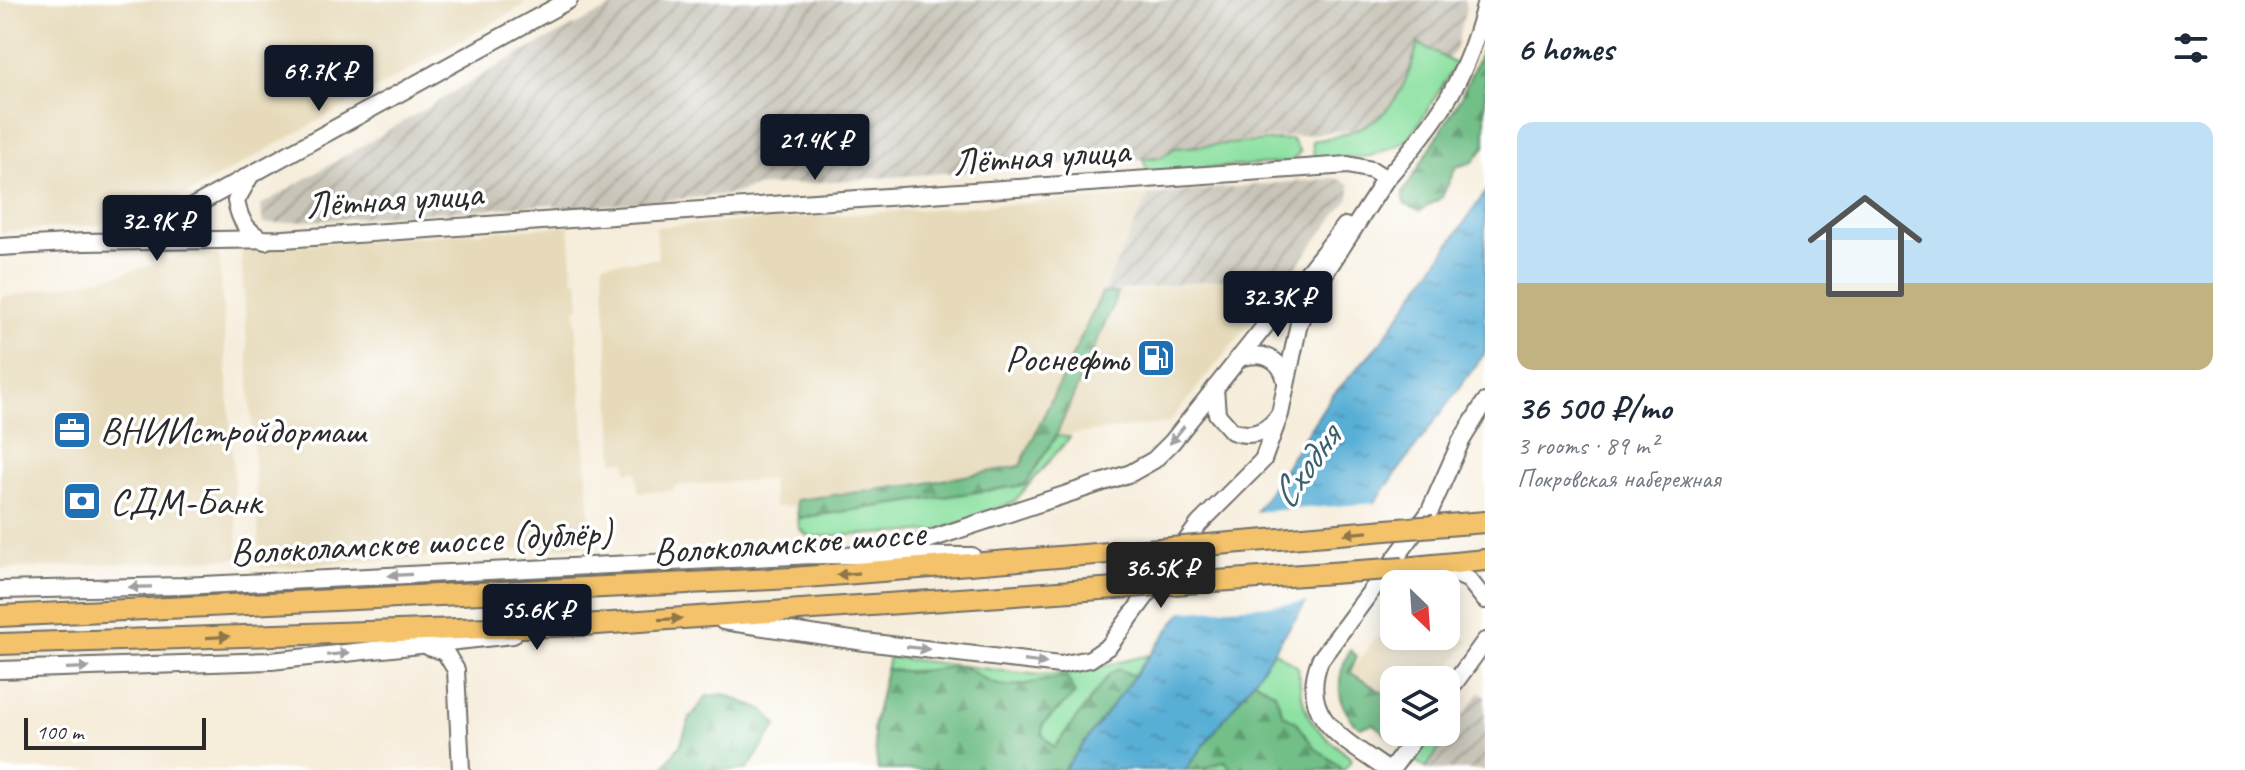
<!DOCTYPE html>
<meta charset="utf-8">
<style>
body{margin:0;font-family:Caveat,sans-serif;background:#f2f2f3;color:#1f2937;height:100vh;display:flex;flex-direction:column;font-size:30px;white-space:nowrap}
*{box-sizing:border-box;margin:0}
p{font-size:26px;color:#747a83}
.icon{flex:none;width:44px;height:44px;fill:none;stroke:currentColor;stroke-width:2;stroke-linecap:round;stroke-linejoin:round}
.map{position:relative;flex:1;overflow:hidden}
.side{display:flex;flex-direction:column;background:#fff;width:760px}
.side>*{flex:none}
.needle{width:52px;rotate:155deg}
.tools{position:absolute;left:1380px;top:570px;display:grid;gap:16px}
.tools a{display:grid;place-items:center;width:80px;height:80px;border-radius:16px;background:#fff;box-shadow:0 4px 20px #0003;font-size:40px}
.scale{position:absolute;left:24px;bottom:20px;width:182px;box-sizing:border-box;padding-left:8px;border:4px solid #2b2b2b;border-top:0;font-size:22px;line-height:28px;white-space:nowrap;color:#2b2b2b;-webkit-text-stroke:6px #fff;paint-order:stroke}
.price{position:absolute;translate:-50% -68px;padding:0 18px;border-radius:8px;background:#111827;color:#fff;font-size:26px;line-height:52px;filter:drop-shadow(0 2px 4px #0008)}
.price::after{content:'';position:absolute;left:50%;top:48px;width:24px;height:18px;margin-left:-12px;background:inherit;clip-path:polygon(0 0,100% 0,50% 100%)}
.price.on{background:#222;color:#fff}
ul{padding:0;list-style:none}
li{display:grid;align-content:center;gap:16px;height:424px;padding:0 32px}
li+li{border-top:2px solid #e0e1e3}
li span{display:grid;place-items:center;height:248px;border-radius:16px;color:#555}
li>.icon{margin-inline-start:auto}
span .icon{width:144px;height:144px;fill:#fffc;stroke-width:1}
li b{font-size:34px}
h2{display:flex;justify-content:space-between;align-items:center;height:96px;padding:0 32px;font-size:34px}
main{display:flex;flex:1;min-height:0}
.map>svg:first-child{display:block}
</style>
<main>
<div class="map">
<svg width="1485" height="770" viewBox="0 0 1485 770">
<defs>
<pattern id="industrial-furrows" width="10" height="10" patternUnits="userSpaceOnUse" patternTransform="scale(2)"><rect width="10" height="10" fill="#c8c4b8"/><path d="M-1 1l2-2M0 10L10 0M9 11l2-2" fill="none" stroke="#a39f96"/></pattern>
<pattern id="forest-firs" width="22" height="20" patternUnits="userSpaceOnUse" patternTransform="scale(2)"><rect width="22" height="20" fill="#72bf88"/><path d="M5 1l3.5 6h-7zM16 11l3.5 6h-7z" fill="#5e9b6f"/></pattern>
<pattern id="water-ripples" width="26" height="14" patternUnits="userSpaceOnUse" patternTransform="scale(2)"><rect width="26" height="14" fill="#59afd6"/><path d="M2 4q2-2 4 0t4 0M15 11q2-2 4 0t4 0" fill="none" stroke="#4a8fae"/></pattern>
</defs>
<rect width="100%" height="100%" fill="#fff"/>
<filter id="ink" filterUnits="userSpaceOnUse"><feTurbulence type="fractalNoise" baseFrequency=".0125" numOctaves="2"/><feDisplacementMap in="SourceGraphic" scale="16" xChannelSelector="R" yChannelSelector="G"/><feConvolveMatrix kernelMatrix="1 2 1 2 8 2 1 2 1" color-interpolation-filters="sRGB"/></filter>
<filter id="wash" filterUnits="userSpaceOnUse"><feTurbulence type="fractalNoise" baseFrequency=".006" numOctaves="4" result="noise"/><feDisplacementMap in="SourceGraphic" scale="32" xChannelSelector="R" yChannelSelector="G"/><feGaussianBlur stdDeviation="1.8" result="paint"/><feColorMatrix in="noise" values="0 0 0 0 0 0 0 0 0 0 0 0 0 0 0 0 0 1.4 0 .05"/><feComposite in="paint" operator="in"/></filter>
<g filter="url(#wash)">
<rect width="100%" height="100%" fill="#f6eddb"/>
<!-- built -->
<g fill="#e6daba">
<path d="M0 0H526L521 7 172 203 98 225 0 232Z"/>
<path d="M1149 195 1020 466 796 500V506L774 507 771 479 674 486V490L638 492 637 472H627L626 461H614L603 263 658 259 656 227Z"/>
<path d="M569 226 573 280H578L580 307 575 308 592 545 261 569 241 249Z"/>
<path d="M219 253 239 558 0 569V298L122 274 182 255Z"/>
<path d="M1292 272 1168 423 1056 436 1118 293Z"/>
<path d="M1446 632 1469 640 1441 680H1394V696L1352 671 1376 637 1446 636Z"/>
</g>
<!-- industrial -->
<g fill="url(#industrial-furrows)">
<path d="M626 0H1464L1466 8 1455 50 1400 125 1174 148 1163 157 753 187 733 194 562 209 552 204 263 224 261 205 517 55Z"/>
<path d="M1336 178 1350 184 1349 198 1292 272 1102 293 1149 195Z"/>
<path d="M1480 692 1485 695V770H1424Z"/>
</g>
<!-- green -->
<g fill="#8de1a2" stroke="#5c8666" stroke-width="2">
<path d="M1418 43 1456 64 1408 141 1371 156 1319 160 1314 156 1312 141C1380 130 1401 108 1418 43Z"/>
<path d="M1292 139 1300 152 1291 162 1155 172 1146 168 1143 158 1163 157 1174 148Z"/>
<path d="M1056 436 1070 437 1014 502 938 531 809 537 799 528 798 518 1025 485Z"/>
<path d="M1274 651 1298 667C1303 721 1311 725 1352 759L1344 770H1185Z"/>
<path d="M1149 655 1064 770H878L873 728 889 657 1039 675 1078 672Z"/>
<path d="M1446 716 1456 726 1426 768 1410 758 1428 732H1446Z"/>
</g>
<!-- forest -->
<g fill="url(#forest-firs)" stroke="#4e755a" stroke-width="2">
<path d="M1485 44V147L1473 162 1456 167 1442 197 1420 211 1404 204 1403 193 1460 99Z"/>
<path d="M1102 293H1118L1056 436 1025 485 798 518 796 500 920 484 1020 466Z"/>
<path d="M1350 650 1357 656 1350 672 1394 699V732H1402L1395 741 1373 724 1360 727C1335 708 1335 676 1350 650Z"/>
<path d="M960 666C973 670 983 680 995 684 1017 691 1044 677 1067 677L1075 694 1043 724 1042 734 1054 748 1110 673 1119 669 1134 676 1064 770H878L873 728 886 669C909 674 936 669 960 666Z"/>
<path d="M1254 680 1275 693 1283 714 1296 722 1315 748 1341 767 1339 770H1232L1225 761 1201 770H1185Z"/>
<path d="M724 694 765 711 777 725 747 770H661L680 745 690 718 707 696Z"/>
</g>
<!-- water -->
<path fill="url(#water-ripples)" stroke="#426d80" stroke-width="2" d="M1485 193V353L1364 517 1254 680 1185 770H1064L1250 521 1330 398 1380 343Z"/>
<!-- pier -->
<path fill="#f6eddb" d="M1379 503 1310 602 1177 612 1251 512Z"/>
</g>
<g filter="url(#ink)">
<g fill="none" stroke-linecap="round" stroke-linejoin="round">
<defs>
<g id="minor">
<path d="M250 176 236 201C240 221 246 231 265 241"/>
<path d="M1379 187C1434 124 1464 88 1485 5"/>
<path d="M117 237 172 218 569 0"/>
<path d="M0 247 84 242 284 239 1348 165 1372 170 1386 179"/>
<path d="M1237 359C1259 351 1280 355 1286 381"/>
<path d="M1215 388 1217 414 1232 431C1251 438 1267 433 1279 415"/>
<path d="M903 548 1131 473 1154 460 1172 442 1345 226"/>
<path d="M1436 565 1469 580 1485 600"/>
<path d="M0 590 182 586 813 555 972 556"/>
<path d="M723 621 865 642 1060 665 1090 659 1109 646 1199 524 1263 460 1280 414 1299 323 1319 282 1386 179"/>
<path d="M429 647 445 652 456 670 461 770"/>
<path d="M0 670 271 661 513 635"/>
<path d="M1446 695 1485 641"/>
<path d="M1387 770C1346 740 1297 719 1320 660L1429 513 1461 441 1485 402"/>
<path d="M1391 770 1419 732"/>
</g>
<g id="major">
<path d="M1434 526 1485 522"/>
<path d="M1403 568 1485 560"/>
<path d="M0 616 793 578 1159 549"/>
<path d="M0 644 583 625 1130 587"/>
</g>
</defs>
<!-- minor casing -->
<use href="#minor" stroke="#726f69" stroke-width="20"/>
<!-- major casing -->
<use href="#major" stroke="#726f69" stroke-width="24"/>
<!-- minor -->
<use href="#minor" stroke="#fff" stroke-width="16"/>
<!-- major -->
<use href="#major" stroke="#f3c26a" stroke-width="20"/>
<defs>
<g id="major-bridge">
<path d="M1159 549 1434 526"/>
<path d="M1130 587 1403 568"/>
</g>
</defs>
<!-- major-bridge casing -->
<use href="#major-bridge" stroke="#726f69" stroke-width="24" stroke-linecap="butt"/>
<!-- major-bridge -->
<use href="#major-bridge" stroke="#f3c26a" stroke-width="20"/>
</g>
<!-- one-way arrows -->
<defs><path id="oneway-solid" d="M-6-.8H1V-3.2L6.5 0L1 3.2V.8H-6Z" transform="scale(2)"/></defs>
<g fill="#a0a0a0">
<use href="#oneway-solid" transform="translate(1177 435) rotate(129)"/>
<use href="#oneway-solid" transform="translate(400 575) rotate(177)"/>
<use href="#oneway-solid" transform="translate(140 587) rotate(179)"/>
<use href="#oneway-solid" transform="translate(918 648) rotate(7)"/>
<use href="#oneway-solid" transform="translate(338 654) rotate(-6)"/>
<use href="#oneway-solid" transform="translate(1035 662) rotate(7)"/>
<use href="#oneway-solid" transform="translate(78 668) rotate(-2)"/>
</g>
<g fill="#8f764a">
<use href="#oneway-solid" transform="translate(1356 533) rotate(175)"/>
<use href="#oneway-solid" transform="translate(848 574) rotate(175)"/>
<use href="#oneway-solid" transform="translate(670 619) rotate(-3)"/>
<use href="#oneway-solid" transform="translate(218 637) rotate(-3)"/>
</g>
</g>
<!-- icons -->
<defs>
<symbol id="fuel-square" viewBox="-11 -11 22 22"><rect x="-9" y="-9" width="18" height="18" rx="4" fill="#1f6fb2" stroke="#fff"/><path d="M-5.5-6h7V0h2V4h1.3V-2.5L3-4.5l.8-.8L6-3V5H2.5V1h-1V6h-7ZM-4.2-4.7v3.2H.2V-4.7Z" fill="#fff"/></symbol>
<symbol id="office-square" viewBox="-11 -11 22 22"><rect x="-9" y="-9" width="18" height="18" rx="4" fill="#1f6fb2" stroke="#fff"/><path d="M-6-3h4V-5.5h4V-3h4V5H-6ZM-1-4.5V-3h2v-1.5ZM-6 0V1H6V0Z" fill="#fff"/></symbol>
<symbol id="bank-square" viewBox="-11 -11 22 22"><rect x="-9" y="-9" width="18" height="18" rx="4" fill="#1f6fb2" stroke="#fff"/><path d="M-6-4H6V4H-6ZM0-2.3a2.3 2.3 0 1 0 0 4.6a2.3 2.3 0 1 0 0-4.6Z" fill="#fff"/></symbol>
</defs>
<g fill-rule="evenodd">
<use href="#fuel-square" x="1134" y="336" width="44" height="44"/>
<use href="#office-square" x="50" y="408" width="44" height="44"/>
<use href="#bank-square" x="60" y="479" width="44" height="44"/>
</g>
<g text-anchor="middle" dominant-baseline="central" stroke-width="7" stroke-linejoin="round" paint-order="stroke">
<!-- street labels -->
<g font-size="38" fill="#2b2b2b" stroke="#fff">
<text transform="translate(1041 156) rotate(-4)">Лётная улица</text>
<text transform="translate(394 199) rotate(-4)">Лётная улица</text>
<text transform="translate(421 542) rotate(-3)">Волоколамское шоссе (дублёр)</text>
<text transform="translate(789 542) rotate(-4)">Волоколамское шоссе</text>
</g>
<!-- poi labels -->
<g font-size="38" fill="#2b2b2b" stroke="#fff" text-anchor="start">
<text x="1128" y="358" text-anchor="end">Роснефть</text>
<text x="100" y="430">ВНИИстройдормаш</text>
<text x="110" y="501">СДМ-Банк</text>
</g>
<!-- water labels -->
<g font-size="40" font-style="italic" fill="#3d606f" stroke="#fff">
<text transform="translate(1305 467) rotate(-54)">Сходня</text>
</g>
</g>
</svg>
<div class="tools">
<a><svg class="needle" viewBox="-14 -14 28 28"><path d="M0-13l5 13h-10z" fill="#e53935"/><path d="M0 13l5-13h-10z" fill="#747a83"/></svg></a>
<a><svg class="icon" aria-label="layers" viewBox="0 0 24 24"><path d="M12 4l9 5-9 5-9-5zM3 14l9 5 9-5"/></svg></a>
</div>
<div class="scale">100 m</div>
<b class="price" style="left:319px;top:113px">69.7K ₽</b>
<b class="price" style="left:815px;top:182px">21.4K ₽</b>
<b class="price" style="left:157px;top:263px">32.9K ₽</b>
<b class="price" style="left:1278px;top:339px">32.3K ₽</b>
<b class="price on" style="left:1161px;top:610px">36.5K ₽</b>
<b class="price" style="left:537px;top:652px">55.6K ₽</b>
</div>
<section class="side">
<h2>6 homes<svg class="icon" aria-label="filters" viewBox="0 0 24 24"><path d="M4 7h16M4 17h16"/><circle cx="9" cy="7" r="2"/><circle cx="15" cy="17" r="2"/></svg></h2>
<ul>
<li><span style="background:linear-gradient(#bfe0f5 65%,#c2b280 0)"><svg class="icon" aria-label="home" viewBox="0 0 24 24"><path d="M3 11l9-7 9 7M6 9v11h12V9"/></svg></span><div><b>36 500 ₽/mo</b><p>3 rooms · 89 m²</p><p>Покровская набережная</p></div></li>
</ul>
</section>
</main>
